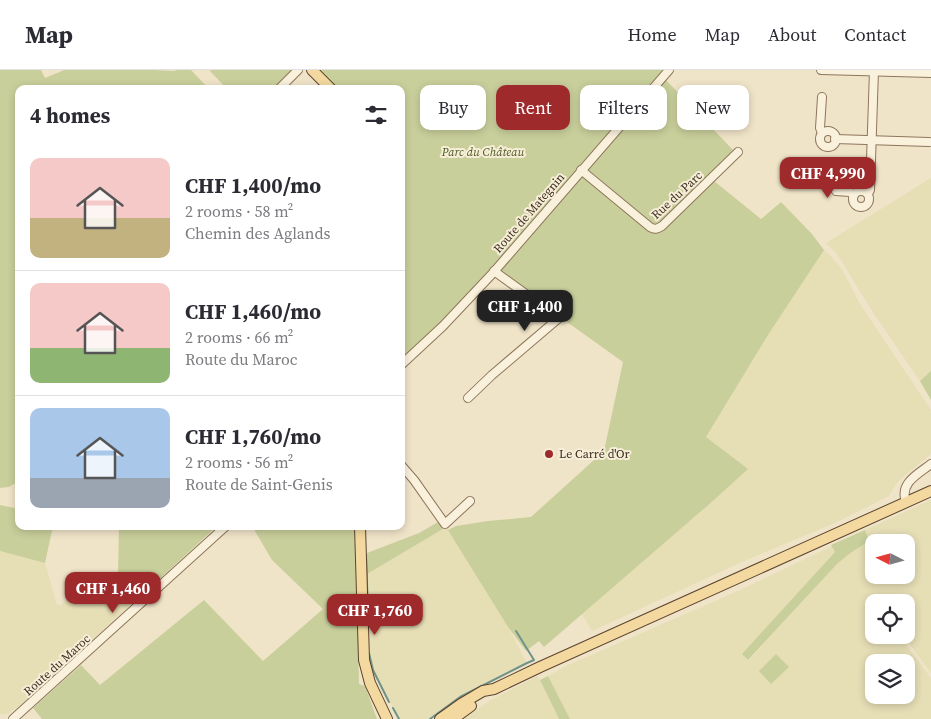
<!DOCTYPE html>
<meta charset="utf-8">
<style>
body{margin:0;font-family:"Source Serif 4",serif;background:#f7f7f7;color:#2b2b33;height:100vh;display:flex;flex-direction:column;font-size:19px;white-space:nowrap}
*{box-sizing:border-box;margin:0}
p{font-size:16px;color:#7c7c81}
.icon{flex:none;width:28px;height:28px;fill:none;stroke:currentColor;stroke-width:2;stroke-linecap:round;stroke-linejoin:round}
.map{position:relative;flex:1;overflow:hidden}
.panel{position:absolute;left:15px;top:15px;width:390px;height:445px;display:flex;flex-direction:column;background:#fff;border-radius:10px;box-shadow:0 2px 8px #0003}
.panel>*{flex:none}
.guide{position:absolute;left:420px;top:15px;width:435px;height:45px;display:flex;gap:10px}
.needle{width:32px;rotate:276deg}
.fabs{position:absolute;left:865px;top:464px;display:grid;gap:10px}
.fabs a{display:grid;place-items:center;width:50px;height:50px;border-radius:10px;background:#fff;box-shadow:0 2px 8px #0003;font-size:25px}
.price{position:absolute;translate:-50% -42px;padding:0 11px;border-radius:10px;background:#9e2a2b;color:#fff;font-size:16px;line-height:32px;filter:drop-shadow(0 1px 2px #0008)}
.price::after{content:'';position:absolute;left:50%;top:30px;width:15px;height:11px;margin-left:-8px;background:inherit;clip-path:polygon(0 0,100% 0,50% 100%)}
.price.selected{background:#222;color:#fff}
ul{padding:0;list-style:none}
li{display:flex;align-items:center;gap:15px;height:125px;padding:0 15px}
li+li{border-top:1px solid #e1e1e2}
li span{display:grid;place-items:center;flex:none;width:140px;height:100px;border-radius:10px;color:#555}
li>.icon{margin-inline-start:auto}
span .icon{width:60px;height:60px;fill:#fffc;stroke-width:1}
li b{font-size:21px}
h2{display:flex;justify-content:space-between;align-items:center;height:60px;padding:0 15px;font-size:21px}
.tag{padding:0 18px;border-radius:10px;background:#fff;box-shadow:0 2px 8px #0003;font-size:18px;line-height:45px}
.tag.selected{background:#9e2a2b;color:#fff}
header{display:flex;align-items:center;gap:30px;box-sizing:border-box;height:70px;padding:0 25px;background:#fff;border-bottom:1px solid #e1e1e2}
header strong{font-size:24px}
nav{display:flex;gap:28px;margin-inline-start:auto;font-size:18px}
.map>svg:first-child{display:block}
</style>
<header>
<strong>Map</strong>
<nav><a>Home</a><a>Map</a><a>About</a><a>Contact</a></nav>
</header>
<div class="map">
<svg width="931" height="649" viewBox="0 0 931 649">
<rect width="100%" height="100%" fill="#f0e4c8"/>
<!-- farmland -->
<g fill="#e6deb5" fill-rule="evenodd">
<path d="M931 108V301L920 311 874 244 837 184 826 173Z"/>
<path d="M824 180 831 186 843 201 860 234 931 340V384L904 406 896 414 889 426 835 453 742 492 592 561 582 544 714 430 747 399 706 367 768 265Z"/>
<path d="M931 430V603L903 565H906V532H874V565H899L931 608V649H570L548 606 566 596 596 583 738 521 832 476 835 482 743 584 749 590 837 494 849 484 869 471 865 460ZM874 472H906V505H874ZM874 592H906V625H874Z"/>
<path d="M447 457 508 557 527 593 460 627 430 649H399L376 607 369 586 367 504Z"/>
<path d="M0 481 45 493 57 535H61L86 509 97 511 117 519 130 535 19 636 9 643 3 645 0 644Z"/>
<path d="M537 606 540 610 559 649H462L491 630Z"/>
</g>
<!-- green -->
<g fill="#c9cf9b">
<path d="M0 0H41L45 8 64 0H153L174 1 177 0H191L209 19H19V411L9 417 0 418Z"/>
<path d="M211 0H293L275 19H227L210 1Z"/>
<path d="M316 0H664L493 196 446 249 401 292V19H335Z"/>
<path d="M666 10 733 80 658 154H653L595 105 589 112 651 162H661L714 111 761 149 781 132 812 164 824 180 768 265 706 367 748 399 714 430 544 577 539 571 526 581 508 557 448 460 456 456 488 451 531 447 604 381 623 292 553 242 498 200Z"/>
<path d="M931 301V330L920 311Z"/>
<path d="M0 435 19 439V456H53L45 493 0 481Z"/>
<path d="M438 452 443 459 367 504V483L419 463Z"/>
<path d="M119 456H217L141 526 118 502Z"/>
<path d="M252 456H356L359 614 365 616 377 649H42L33 638 81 595 100 615 204 530 263 591 323 539 272 490Z"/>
<path d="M865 460 869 471 849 484 837 494 748 590 742 584 835 482 831 475Z"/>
<path d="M776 584 789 597 771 614 759 601Z"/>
<path d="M548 606 570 649H559L540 610Z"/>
</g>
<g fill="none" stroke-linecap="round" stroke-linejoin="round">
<!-- stream -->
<g stroke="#6f938a" stroke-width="2">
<path d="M366 486 368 541"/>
<path d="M369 583 373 600 389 632"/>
<path d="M393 638 399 649"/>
<path d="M430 649 460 627 527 593 534 590 516 561"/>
</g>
<defs>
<g id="minor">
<path d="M821 0 931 3"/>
<path d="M279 19 298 0"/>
<path d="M822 27 820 58 822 63"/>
<circle cx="828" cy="69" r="8"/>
<path d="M835 69 929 72"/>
<path d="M581 100 650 157C655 160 657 159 662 156L738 82"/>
<path d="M837 109 836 121 850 122 854 125"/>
<circle cx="861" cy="129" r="8"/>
<path d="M868 124 870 120 874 0"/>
<path d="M401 295 443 256 492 204 669 0"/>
<path d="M468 328 492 305 559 248 494 201"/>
<path d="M401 395 414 410 445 454 470 431"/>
<path d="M906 432C899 413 918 404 931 394"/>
<path d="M13 649 226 456"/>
</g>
<g id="major">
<path d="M312 0 331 19"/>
<path d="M360 456 364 590 370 613 387 649"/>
<path d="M440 649 461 634 483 621 494 619 540 597 931 421"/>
<path d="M453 649 471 636"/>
</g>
</defs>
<!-- minor casing -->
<use href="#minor" stroke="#8d765c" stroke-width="10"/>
<!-- major casing -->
<use href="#major" stroke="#5b4430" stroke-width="12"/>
<!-- minor -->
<use href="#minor" stroke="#faf1dc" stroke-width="8"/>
<!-- major -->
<use href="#major" stroke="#f3d9a0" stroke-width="10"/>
</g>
<!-- markers -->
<circle fill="#9e2a2b" stroke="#f7eed8" stroke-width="2" cx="549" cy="384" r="5"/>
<g text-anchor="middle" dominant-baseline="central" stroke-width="4" stroke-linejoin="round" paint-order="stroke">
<!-- park labels -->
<g font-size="12" font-style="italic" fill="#4d5a26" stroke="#f7eed8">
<text x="483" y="82">Parc du Château</text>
</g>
<!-- street labels -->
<g font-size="12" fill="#3d2e20" stroke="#f7eed8">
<text transform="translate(677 125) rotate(-43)">Rue du Parc</text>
<text transform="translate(529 143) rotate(-49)">Route de Mategnin</text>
<text transform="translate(57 595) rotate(-42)">Route du Maroc</text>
</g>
<!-- poi labels -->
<g font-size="12" fill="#3d2e20" stroke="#f7eed8" text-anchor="start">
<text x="559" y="384">Le Carré d'Or</text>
</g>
</g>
</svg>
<div class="fabs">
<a><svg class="needle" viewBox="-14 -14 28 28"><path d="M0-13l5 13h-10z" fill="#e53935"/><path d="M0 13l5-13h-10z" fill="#7c7c81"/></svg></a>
<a><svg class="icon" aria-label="locate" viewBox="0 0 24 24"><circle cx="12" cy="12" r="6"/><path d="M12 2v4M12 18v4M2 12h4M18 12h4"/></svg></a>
<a><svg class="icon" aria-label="layers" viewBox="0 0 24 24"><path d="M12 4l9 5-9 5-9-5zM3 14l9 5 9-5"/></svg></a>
</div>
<b class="price" style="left:828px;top:129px">CHF 4,990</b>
<b class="price selected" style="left:525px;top:262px">CHF 1,400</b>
<b class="price" style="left:113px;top:544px">CHF 1,460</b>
<b class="price" style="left:375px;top:566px">CHF 1,760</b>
<div class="guide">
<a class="tag">Buy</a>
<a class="tag selected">Rent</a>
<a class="tag">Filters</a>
<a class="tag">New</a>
</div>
<section class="panel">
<h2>4 homes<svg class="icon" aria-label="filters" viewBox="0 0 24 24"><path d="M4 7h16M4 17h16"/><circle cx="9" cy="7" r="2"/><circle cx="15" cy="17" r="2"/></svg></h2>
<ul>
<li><span style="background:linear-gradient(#f6c9c9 60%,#c2b280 0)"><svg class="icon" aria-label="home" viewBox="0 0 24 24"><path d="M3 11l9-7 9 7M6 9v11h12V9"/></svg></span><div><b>CHF 1,400/mo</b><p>2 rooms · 58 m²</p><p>Chemin des Aglands</p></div></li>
<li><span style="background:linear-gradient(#f6c9c9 65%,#8fb573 0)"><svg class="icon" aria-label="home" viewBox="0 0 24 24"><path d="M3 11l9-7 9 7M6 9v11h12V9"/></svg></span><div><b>CHF 1,460/mo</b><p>2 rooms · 66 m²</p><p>Route du Maroc</p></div></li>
<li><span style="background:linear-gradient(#a9c7e8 70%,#9aa5b1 0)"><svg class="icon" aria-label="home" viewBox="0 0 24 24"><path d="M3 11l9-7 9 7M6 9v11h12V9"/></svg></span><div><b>CHF 1,760/mo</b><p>2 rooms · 56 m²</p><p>Route de Saint-Genis</p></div></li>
</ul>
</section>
</div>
